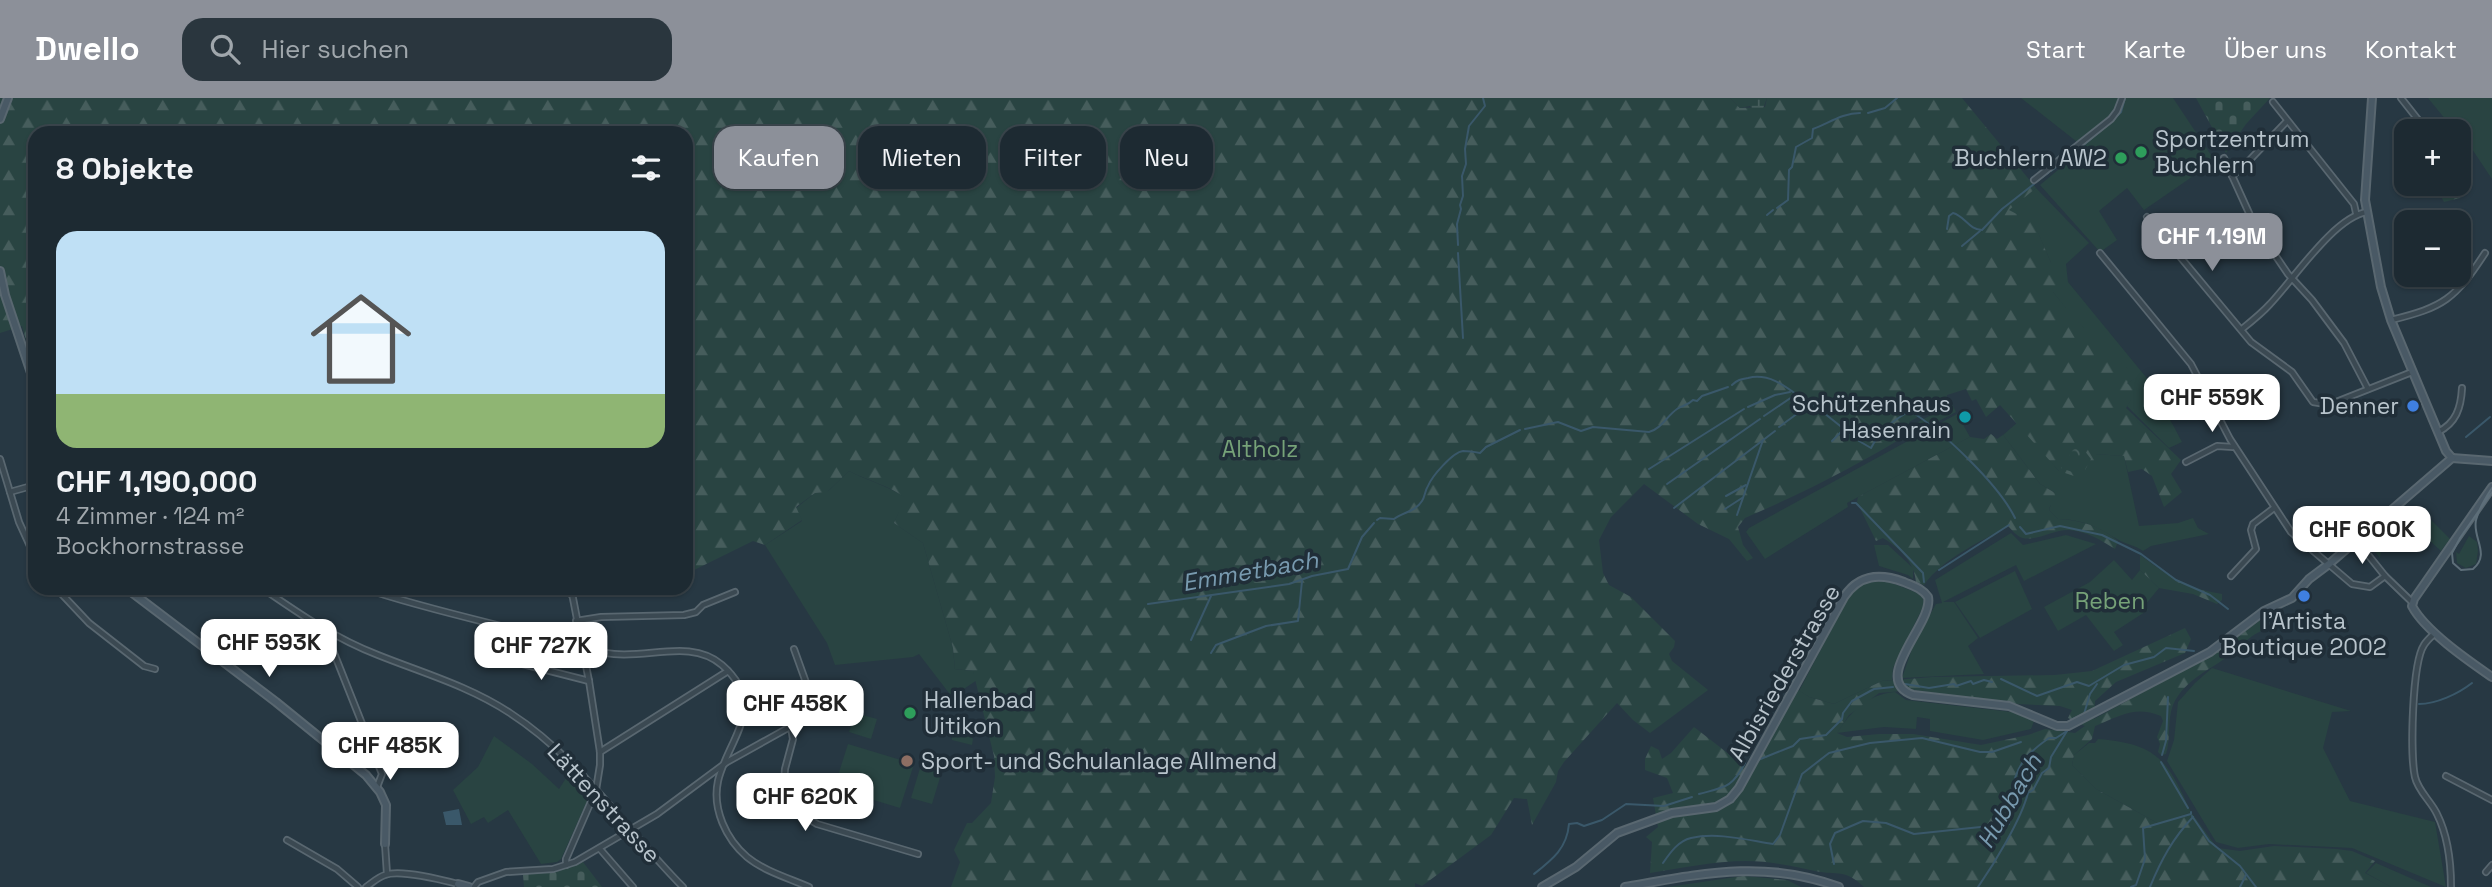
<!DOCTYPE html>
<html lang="de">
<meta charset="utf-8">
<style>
body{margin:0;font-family:"Space Grotesk",sans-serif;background:#2a363e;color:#f1f3f6;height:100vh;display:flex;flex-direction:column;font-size:26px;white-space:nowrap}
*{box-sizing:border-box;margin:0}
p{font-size:23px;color:#a0a7ac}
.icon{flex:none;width:38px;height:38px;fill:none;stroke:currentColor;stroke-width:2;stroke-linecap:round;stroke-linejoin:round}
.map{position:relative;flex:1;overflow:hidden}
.panel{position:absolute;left:28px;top:28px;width:665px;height:469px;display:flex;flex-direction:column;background:#1d2a32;border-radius:21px;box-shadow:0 2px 5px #0004,0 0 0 2px #3b464d}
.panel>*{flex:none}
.banner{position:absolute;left:714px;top:28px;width:665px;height:63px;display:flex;gap:14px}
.fabs{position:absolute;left:2394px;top:21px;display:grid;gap:14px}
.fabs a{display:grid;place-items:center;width:77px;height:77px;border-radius:14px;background:#1d2a32;box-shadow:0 2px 5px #0004,0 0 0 2px #3b464d;font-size:35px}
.price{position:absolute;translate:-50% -60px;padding:0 16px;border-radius:14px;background:#fff;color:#222;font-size:23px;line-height:46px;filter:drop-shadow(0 2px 4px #0008)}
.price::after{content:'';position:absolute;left:50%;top:42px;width:21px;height:16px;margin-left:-10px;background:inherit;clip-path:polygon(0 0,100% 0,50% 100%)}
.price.selected{background:#8c9099;color:#fff}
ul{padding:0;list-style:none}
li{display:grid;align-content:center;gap:14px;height:371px;padding:0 28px}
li+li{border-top:2px solid #3b464d}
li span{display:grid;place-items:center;height:217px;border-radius:21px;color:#555}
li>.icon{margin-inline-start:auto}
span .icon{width:126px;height:126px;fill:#fffc;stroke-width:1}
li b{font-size:30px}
h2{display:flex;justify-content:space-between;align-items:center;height:84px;padding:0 28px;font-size:30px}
.pill{padding:0 24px;border-radius:21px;background:#1d2a32;box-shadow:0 2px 5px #0004,0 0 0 2px #3b464d;font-size:24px;line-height:63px}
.pill.selected{background:#8c9099;color:#fff}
header{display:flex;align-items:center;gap:42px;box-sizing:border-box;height:98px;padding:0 35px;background:#8c9099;color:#fff}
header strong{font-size:33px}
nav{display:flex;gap:38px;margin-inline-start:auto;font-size:24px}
.search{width:490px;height:63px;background:#2a363e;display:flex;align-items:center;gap:18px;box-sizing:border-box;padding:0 24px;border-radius:21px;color:#a0a7ac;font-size:26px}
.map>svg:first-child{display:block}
</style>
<header>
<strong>Dwello</strong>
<div class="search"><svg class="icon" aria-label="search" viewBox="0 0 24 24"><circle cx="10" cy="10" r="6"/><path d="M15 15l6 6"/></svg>Hier suchen</div>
<nav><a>Start</a><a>Karte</a><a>Über uns</a><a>Kontakt</a></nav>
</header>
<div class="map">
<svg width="2492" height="789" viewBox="0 0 2492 789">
<defs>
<pattern id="forest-firs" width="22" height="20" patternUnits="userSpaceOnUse" patternTransform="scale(1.75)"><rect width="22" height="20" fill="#294442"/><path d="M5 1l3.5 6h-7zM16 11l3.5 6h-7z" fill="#465d5c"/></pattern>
<pattern id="wetland-marsh" width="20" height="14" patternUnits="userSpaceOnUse" patternTransform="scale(1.75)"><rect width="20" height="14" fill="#294442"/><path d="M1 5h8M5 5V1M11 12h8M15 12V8" fill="none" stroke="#465d5c"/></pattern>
<pattern id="cemetery-stones" width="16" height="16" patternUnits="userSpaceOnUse" patternTransform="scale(1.75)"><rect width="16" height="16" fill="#294442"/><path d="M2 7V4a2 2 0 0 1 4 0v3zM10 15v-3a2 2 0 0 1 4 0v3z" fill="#465d5c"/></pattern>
<pattern id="park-crowns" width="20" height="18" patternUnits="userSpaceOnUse" patternTransform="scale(1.75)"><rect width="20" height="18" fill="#294442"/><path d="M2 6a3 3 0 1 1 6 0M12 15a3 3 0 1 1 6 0" fill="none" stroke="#465d5c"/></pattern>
</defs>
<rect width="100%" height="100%" fill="#273843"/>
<!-- green -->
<g fill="#294442">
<path d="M2021 0H2173L2215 63 2144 112 2127 90 2099 113 2117 142 2100 154 2040 87 2064 67V61L2081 47Z"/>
<path d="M2428 0H2492V81L2462 36 2455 33Z"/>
<path d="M2036 90 2089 145 2066 166 2068 184 2150 284 2182 344 2169 350 2127 308 2135 293 2127 285 2137 279 2102 250 2069 215 2053 194 2051 165 2034 126 2008 112Z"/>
<path d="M1952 306 1956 314 1920 333 1916 325Z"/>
<path d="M1957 316 1970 339 1847 405 1848 409 1765 461 1746 434 1749 430Z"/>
<path d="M2018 324 2059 373 2096 356 2124 358 2139 428 2178 425 2193 420 2198 430 2209 436 2151 448 2143 453C2135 447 2125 446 2117 441 2095 428 2084 422 2058 421L2049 412 2055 395 2040 386 2003 337Z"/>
<path d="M849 373C866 382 891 389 906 400L894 425 923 445 953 550 955 571 973 573 977 582 952 599 919 556 913 559 835 567 827 545 765 447 802 423 796 410 815 395 828 393Z"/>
<path d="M2431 422 2450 441 2441 453 2418 432Z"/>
<path d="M2377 433 2383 440 2380 460 2366 442Z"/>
<path d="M2011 435 2023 447 2066 437 2096 446 2024 483 2016 467 1943 504H1954L1978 540 1968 548 1984 576 1902 580 1914 545 1936 506 1942 505 1935 482Z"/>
<path d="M2469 438 2477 444 2478 453 2476 466 2466 470 2457 465 2456 454 2459 456Z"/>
<path d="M1874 447H1888L1913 470V481L1908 477 1879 468Z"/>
<path d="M2114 462 2132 482 2140 472 2159 490 2145 507 2148 512 2114 534 2123 547 2114 553 2086 517 2058 533 2044 509 2090 484Z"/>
<path d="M2015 473 2032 511 1980 540 1955 504Z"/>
<path d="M1884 482 1923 497 1924 507 1893 570 1892 582 1882 583 1834 606 1809 599 1799 593 1849 498 1864 484Z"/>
<path d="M2212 570 2351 613 2332 614 2323 650 2350 703 2435 724 2446 789 2352 750 2269 746 2238 750 2216 744 2167 663 2174 642 2178 604 2195 585Z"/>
<path d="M1895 594 1906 602 2012 614 2024 617 2034 623 2031 631 1983 642 1930 633V621L1917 619 1916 631 1884 629 1837 635C1851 613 1868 596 1895 594Z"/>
<path d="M855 615 877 621 871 641 849 634Z"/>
<path d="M958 624 973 641 972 647 952 642 951 634Z"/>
<path d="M494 638 532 666 559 691 572 671 587 687 588 701 561 761 557 764 541 766 508 712 488 725 484 719 471 726 453 692 478 669Z"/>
<path d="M2098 641C2157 646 2167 661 2191 714L2159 726 2096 691 2072 667 2074 657 2089 645H2095Z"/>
<path d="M848 646 914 666 900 710 834 690Z"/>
<path d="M921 667 942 673 932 706 911 700Z"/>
<path d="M2376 765 2431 789H2391L2366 775Z"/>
</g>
<!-- forest -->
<g fill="url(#forest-firs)" fill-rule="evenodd">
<path d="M0 0H1730L1740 10 1765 9 1767 0H1962L2036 90 2009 112 2034 125 2051 165 2062 173 2064 188 2053 194C2078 227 2106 253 2138 279L2127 285 2136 293 2126 310 2181 362 2171 376 2182 394 2164 409 2152 378 2142 371 2128 374 2124 358 2096 356V372L2074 378 2059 373 2000 307 1986 319 1976 301 1972 303 1966 291 1947 297 1946 303 1909 324 1913 333C1859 367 1803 395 1745 420L1738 429 1743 447 1753 460 1747 463 1729 441 1698 426 1644 386 1611 419 1599 442 1603 475 1609 487 1631 499 1675 543 1674 549 1669 556 1672 563 1708 592 1650 635 1633 622 1617 605 1564 664 1558 673 1556 684 1532 727 1527 701 1514 700 1491 737 1422 788 1415 785V789H951L960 764 954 752 967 725H972L991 705 995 679 994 658 973 573 955 571 953 550 923 445 894 425 905 400C891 388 866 382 849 373L827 394 815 395 796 409 802 422 765 447 753 443 686 476V35H35L34 271 22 228 0 235Z"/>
<path d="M1991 336 1997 341 2003 337 2040 386 2055 395 2056 403 2050 408 2049 412 2058 421C2081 422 2100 428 2118 443L2115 451C2101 442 2086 433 2069 432 2054 431 2034 445 2020 439 2016 437 2011 431 2008 428 1980 444 1943 460 1924 487L1916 484C1914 464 1901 451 1883 440L1876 443 1857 404 1858 399 1970 339 1984 341Z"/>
<path d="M2140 457C2170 479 2184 490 2222 496V502L2217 506 2193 496 2159 490 2140 472Z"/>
<path d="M2260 522 2264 532C2250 537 2245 545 2234 554 2214 570 2184 581 2173 607 2167 622 2171 640 2166 656L2161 657 2158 654 2160 646 2157 639 2163 623 2161 618C2135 607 2120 618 2095 628L2092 641 2074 657 2072 667 2096 691 2159 726 2191 714 2217 750 2240 753 2274 748 2336 751 2352 753 2375 763 2365 775 2391 789H1864C1844 770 1839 778 1815 773 1792 768 1770 763 1746 763 1714 763 1682 770 1650 775L1652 744 1646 739 1658 729 1653 700 1673 695 1667 680 1645 672V661L1651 648 1659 652 1662 661 1671 655 1694 629 1752 674 1798 592 1809 599 1834 606 1882 583 1933 579 2055 577 2092 573 2185 530 2191 541 2185 555 2116 584 2095 603 2094 621 2222 551ZM1913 592 2018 606 2060 608 2072 612 2068 620 2085 628 2075 635 2045 631 2028 637 1981 647 1913 636H1879L1847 639 1837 635 1849 617 1879 595Z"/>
<path d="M1743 778 1787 782 1801 789H1668Z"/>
</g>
<!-- wetland -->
<path fill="url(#wetland-marsh)" d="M1730 0H1767L1759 21 1750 8 1740 10Z"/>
<!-- cemetery -->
<g fill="url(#cemetery-stones)">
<path d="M2196 0H2270L2246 26 2226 55Z"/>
<path d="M583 764 602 789H524L523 777 527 774H555Z"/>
</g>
<!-- park -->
<g fill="url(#park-crowns)">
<path d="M2451 88 2453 92 2458 91 2460 100 2444 104 2439 94Z"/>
<path d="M2081 348 2091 361 2085 372 2075 375 2061 370 2073 352Z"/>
</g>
<!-- water -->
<path fill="#3a586a" d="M459 711 462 727H446L443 714Z"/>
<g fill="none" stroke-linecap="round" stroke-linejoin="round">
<!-- stream -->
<g stroke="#3a586a" stroke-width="2">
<path d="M1868 15 1885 10 1897 0"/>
<path d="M2109 26 2121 14 2125 0"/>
<path d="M2074 55 2105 29"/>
<path d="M2051 73 2071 58"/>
<path d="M2037 83 2048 75"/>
<path d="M1777 110 1788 102 1789 72 1792 69 1796 49 1812 40 1813 31C1829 25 1843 15 1860 15"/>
<path d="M1767 117 1773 112"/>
<path d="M1947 131 1949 118 1953 115C1965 118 1969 132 1982 132L2002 111 2034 86"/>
<path d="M1458 147 1457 126 1461 111 1460 107 1463 98 1462 78 1466 66 1465 51 1469 28 1485 8 1483 0"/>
<path d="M1962 148 1980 133"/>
<path d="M1458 155 1463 240"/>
<path d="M1732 287C1737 282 1741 281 1748 280 1768 275 1784 287 1800 299 1806 303 1807 306 1814 307L1854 339"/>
<path d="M1748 309 1775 297 1790 294"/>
<path d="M1764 318 1795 297"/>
<path d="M1779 329 1809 307"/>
<path d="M1525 331 1558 324 1581 333 1593 329 1649 334C1661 331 1667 318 1677 311 1683 307 1687 308 1693 302L1697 303 1702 298 1728 289"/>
<path d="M2466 339 2490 319"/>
<path d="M1832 343 1844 331"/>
<path d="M1859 343 1871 350C1880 332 1892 323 1910 313 1942 332 1999 387 2015 420"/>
<path d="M1649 371 1744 311"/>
<path d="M1667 386 1760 321"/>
<path d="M1726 398 1746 387"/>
<path d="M1852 405H1856L1923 475 1924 484"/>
<path d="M1674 410 1775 333"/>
<path d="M1725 411 1742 400"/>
<path d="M1737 417 1763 342"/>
<path d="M1377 422 1380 420 1394 421C1403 414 1415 414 1422 403 1425 399 1425 392 1428 388 1432 378 1453 354 1463 353 1468 353 1475 354 1480 355L1486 349 1520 332"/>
<path d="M2020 429 2026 436 2060 428 2102 437 2141 456 2176 482 2210 497 2228 511"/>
<path d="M1939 472 2009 427"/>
<path d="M1148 506 1289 486 1312 478 1348 471 1362 439 1374 425"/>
<path d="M1191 542 1211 498"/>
<path d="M1211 555 1216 547 1266 528 1298 523 1302 483"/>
<path d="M2001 581 2037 598 2077 584 2089 588 2124 567 2154 559 2166 550 2194 553"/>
<path d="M1905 586 1929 590 1954 586 1956 588 1971 583 1973 586 1984 582 1992 584"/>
<path d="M2419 606C2436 606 2458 596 2472 585"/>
<path d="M2071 622 2084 616 2090 596 2097 586"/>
<path d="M2050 640H2056L2067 633"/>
<path d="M2162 657 2166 643 2168 599"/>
<path d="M1758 662 1793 648 1800 641 1826 637 1842 621 1843 615 1852 603 1874 591 1893 589"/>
<path d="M2161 664 2188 710"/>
<path d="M1699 696C1725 689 1732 690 1745 665"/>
<path d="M2192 718 2209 743 2240 768 2256 789"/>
<path d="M1663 765C1670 755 1678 743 1691 740 1717 734 1747 742 1773 746L1780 737 1802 676 1829 655 1870 645 1922 640 1980 654H1992L2021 644"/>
<path d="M1834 766 1830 746 1835 735 1863 723 1886 725 1914 736 2009 726C2012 717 2012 707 2012 698 2014 669 2026 656 2049 640"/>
<path d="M1534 776C1553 761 1567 750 1569 726L1577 725 1584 728 1602 722 1626 706 1664 708 1692 699"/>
<path d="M1978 789C1994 766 2021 722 2028 695L2033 692 2042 675 2049 670 2051 659 2067 633"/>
<path d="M2131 789 2136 787 2145 761 2143 730 2191 716V714"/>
<path d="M2150 789C2161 762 2173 740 2193 719"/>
<path d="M2240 789 2246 777"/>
</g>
<defs>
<g id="street">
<path d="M2401 0 2427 33"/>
<path d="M2273 4 2354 106 2356 115"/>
<path d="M2224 60 2254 126 2288 176 2312 202 2344 245 2368 291"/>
<path d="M2232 78 2243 69 2287 23"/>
<path d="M2034 82 2111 21 2117 13 2122 0"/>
<path d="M2147 119 2251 244 2292 274 2313 304 2325 306 2336 304 2412 274"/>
<path d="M2100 155 2191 266 2230 341 2291 434 2352 486 2370 489 2385 478"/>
<path d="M2391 222C2444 209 2455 201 2485 155"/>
<path d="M2242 231C2252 223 2262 215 2270 206 2294 181 2334 119 2367 114"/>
<path d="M2438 334C2456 325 2461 310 2462 290"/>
<path d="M0 361 19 424 35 459"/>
<path d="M2186 364 2217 348 2233 349"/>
<path d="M10 394 35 387"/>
<path d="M2357 443 2385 478 2412 504"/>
<path d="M2231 478 2256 451 2251 432 2253 426 2274 410"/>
<path d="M56 490 89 525 144 568 155 571"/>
<path d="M262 490C298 515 336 541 378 557 423 575 469 588 510 615 580 660 625 731 683 789"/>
<path d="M363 490C413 507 465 519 517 532 549 541 581 553 614 556 650 560 692 541 722 567 769 608 727 643 718 683 712 711 726 741 747 759 764 773 788 780 809 789"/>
<path d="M558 490 571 496"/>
<path d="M576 523 601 519 684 517 696 514 703 507 735 494"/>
<path d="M331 534 330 545 382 676 377 689"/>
<path d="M2435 535C2432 538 2427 542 2424 547 2412 565 2410 657 2415 679 2418 693 2431 703 2437 716 2448 738 2451 764 2451 789"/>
<path d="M794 551 817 615"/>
<path d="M499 560 589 583"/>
<path d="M791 629 793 641 785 671 784 685 788 700 799 715 817 726 918 756"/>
<path d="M366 636 381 631H398L453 658"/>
<path d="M600 654 728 573"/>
<path d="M2446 678 2492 702"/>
<path d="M287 742 337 771 358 789"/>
<path d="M385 746 387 776"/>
<path d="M600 751 633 789"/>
<path d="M566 767V761L596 692 600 667V654L589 583 571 490"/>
<path d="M2486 774 2492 767"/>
<path d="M366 789C372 785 378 779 385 777 399 771 443 782 458 786L457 789"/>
<path d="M474 789 478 784 506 774 553 771 575 764 657 716 727 664 849 596"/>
</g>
<g id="secondary">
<path d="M2372 0 2365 102 2381 189 2391 222 2446 353 2452 360"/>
<path d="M0 21 8 0"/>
<path d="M0 173 5 197 35 287"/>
<path d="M2452 360 2492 363"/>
<path d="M2492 389 2414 501 2412 508C2425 533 2469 563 2492 579"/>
<path d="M126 490 276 604 366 677 380 694 386 707 385 746"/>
<path d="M458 786 469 789"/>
<path d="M1542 789 1576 769 1617 735 1672 715 1716 709 1730 701 1739 690 1844 499C1859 476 1880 475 1904 484 1913 488 1922 490 1928 499 1934 525 1869 581 1913 597L2009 608 2057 628H2068L2210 554 2264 513 2292 500 2309 481 2329 466 2452 360"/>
<path d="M1625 789C1700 776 1764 761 1839 789"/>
</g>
</defs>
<!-- street casing -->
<use href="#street" stroke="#596770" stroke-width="8"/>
<!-- secondary casing -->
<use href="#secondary" stroke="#596770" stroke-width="10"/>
<!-- street -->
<use href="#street" stroke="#3b4952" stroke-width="4.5"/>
<!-- secondary -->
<use href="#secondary" stroke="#495965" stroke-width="6"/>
<!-- tram -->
<path stroke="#5d6e79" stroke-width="2" d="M2492 390C2486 399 2479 410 2476 422 2472 440 2491 456 2473 471L2461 472 2453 465 2452 455 2459 442 2460 440 2492 394"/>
</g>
<!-- markers -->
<g fill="#2e9e5b" stroke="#202e38" stroke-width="2.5">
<circle cx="2141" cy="54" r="7"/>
<circle cx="2121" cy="60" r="7"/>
<circle cx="910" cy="615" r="7"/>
</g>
<g fill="#3f7fe0" stroke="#202e38" stroke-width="2.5">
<circle cx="2413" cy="308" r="7"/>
<circle cx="2304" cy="498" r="7"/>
</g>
<circle fill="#0f9aa8" stroke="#202e38" stroke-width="2.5" cx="1965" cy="319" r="7"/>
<circle fill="#8d6e63" stroke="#202e38" stroke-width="2.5" cx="907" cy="663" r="7"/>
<g text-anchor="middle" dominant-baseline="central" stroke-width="7" stroke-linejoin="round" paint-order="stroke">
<!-- poi labels -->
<g font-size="23" fill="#b8c4cc" stroke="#202e38" text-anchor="start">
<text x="2155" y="41">Sportzentrum<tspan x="2155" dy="26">Buchlern</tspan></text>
<text x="2107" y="60" text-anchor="end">Buchlern AW2</text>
<text x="1951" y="306" text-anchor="end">Schützenhaus<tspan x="1951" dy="26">Hasenrain</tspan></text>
<text x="2399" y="308" text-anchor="end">Denner</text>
<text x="2304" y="523" text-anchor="middle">l'Artista<tspan x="2304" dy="26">Boutique 2002</tspan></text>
<text x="924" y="602">Hallenbad<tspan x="924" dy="26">Uitikon</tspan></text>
<text x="921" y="663">Sport- und Schulanlage Allmend</text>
</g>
<!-- park labels -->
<g font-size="23" fill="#76a278" stroke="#202e38">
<text x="1260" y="351">Altholz</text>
<text x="2110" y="503">Reben</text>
</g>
<!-- street labels -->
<g font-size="23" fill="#b8c4cc" stroke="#202e38">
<text transform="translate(1784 575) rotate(-60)">Albisriederstrasse</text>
<text transform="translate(604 705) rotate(47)">Lättenstrasse</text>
</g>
<!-- water labels -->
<g font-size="24" font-style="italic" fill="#789aaf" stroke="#202e38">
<text transform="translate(1250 473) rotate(-10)">Emmetbach</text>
<text transform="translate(2009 703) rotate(-60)">Hubbach</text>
</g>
</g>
</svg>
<div class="fabs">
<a>+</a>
<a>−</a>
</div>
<b class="price selected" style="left:2212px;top:175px">CHF 1.19M</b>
<b class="price" style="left:2212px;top:336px">CHF 559K</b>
<b class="price" style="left:2362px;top:468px">CHF 600K</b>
<b class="price" style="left:269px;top:581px">CHF 593K</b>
<b class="price" style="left:541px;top:584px">CHF 727K</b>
<b class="price" style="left:795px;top:642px">CHF 458K</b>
<b class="price" style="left:390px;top:684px">CHF 485K</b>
<b class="price" style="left:805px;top:735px">CHF 620K</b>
<div class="banner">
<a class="pill selected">Kaufen</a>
<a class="pill">Mieten</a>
<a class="pill">Filter</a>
<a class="pill">Neu</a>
</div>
<section class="panel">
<h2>8 Objekte<svg class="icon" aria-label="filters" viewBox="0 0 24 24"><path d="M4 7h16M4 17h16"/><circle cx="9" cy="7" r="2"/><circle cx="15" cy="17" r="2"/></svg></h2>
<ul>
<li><span style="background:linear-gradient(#bfe0f5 75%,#8fb573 0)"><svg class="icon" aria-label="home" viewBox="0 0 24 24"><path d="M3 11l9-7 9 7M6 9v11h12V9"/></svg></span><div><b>CHF 1,190,000</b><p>4 Zimmer · 124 m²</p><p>Bockhornstrasse</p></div></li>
</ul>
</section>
</div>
